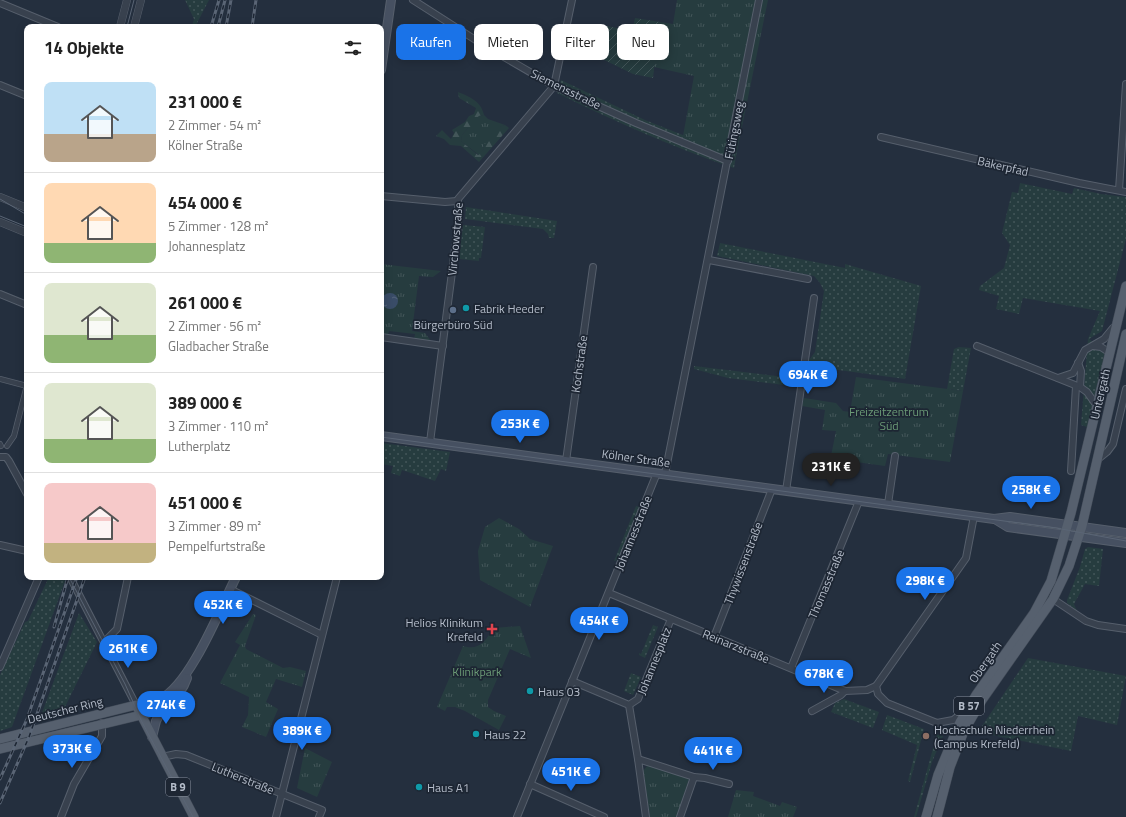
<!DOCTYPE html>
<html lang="de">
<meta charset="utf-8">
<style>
body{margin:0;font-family:"Titillium Web",sans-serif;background:#f6f6f6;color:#222;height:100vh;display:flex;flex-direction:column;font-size:15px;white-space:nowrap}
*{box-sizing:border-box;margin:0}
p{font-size:13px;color:#767676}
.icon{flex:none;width:22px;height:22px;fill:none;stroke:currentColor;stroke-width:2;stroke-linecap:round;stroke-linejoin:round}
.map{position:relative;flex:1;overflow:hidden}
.sheet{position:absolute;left:24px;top:24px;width:360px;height:556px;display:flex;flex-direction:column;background:#fff;border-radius:8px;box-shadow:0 2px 10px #0003}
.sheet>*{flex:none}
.banner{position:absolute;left:396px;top:24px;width:380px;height:36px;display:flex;gap:8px}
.price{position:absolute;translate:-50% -34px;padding:0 9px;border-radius:14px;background:#1a73e8;color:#fff;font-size:13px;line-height:26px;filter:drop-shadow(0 1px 2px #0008)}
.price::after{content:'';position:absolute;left:50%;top:24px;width:12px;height:9px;margin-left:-6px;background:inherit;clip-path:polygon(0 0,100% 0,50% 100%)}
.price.active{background:#222;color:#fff}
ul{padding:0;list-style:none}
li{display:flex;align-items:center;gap:12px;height:100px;padding:0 20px}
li+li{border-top:1px solid #e0e0e0}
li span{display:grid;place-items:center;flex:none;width:112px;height:80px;border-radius:8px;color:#555}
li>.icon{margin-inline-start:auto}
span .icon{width:48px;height:48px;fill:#fffc;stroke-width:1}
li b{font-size:17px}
h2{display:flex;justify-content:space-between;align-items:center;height:48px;padding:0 20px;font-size:17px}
.pill{padding:0 14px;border-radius:8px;background:#fff;box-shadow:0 2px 10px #0003;font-size:14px;line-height:36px}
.pill.active{background:#1a73e8;color:#fff}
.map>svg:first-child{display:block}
</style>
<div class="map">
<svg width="1126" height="817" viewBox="0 0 1126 817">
<defs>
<pattern id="grass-dots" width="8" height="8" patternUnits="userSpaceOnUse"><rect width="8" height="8" fill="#263c3f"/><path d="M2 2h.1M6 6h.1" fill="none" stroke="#435659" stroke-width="1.8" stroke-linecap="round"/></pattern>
<pattern id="forest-firs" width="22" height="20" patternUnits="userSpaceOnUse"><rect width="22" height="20" fill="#263c3f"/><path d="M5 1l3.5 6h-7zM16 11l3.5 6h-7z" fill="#435659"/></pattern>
<pattern id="park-tufts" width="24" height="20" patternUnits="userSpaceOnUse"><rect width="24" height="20" fill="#263c3f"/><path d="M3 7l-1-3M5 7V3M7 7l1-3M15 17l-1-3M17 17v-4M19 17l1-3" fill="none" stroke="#435659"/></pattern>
<pattern id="garden-furrows" width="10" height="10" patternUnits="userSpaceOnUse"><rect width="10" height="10" fill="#263c3f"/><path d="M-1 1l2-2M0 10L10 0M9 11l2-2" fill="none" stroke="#435659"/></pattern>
<pattern id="water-ripples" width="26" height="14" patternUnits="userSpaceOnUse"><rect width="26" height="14" fill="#394c67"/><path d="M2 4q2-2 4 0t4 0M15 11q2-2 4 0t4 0" fill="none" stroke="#53647b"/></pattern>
</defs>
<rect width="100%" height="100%" fill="#242f3e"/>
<!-- grass -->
<g fill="url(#grass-dots)">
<path d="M185 0H209L195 27 192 26 194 19Z"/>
<path d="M561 80 645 120 736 156 734 168C674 148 614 121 557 93Z"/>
<path d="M1020 183 1072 194 1074 188 1101 194 1126 197V239L1102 331 1089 339 1107 354 1087 427 1081 425 1088 339 1100 311 1023 298 1019 314 996 309 999 296 979 290 980 286 1004 268 1010 245 1002 233 1012 192 1018 193Z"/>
<path d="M466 207 557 221 554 238H549L548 234 543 229 465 219Z"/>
<path d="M463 225 485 227 481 258H479V261L459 259Z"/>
<path d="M720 243 845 268V264L921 286 905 379 831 369 830 373 808 370 806 364 815 352 824 291 820 283 814 276 717 256Z"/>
<path d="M959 347 971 348 963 391 947 389 954 349Z"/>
<path d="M694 366 793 378 792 386 728 378 694 369Z"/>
<path d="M382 443 450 452 446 471 441 469 435 481 402 470 400 476 391 473 393 466 381 464Z"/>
<path d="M636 506 639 507 618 560 614 561Z"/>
<path d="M1088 547 1103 549 1099 586 1085 584 1074 604 1077 611 1067 603V600L1080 567 1085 549Z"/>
<path d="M49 577H61L65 581 12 727 0 731V675L25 622 28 621Z"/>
<path d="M79 613 97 642 61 715 39 721Z"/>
<path d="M653 625 658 627 645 658 639 655V653L641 654Z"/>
<path d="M1028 658 1126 676 1117 725 1078 716 1071 751 987 734 982 730V726Z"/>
<path d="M631 673 641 677 633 695 624 691Z"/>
<path d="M844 699 879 712 873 728 831 712 835 703Z"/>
<path d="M887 715 924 729 910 782 908 781 917 745 882 730Z"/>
<path d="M937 734 943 736 932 762 916 817H914Z"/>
</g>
<!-- forest -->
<path fill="url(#forest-firs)" d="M458 92C470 97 481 101 484 115L479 116 475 128H468L462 135 461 141 478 155 484 149 483 144 495 128 505 125 509 128 479 162 461 146 450 145 444 139 436 136 442 130 451 139 454 133 452 130 465 122 469 116 474 114 476 108 459 98Z"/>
<!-- park -->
<g fill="url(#park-tufts)">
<path d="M677 0H768L736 156 683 136 694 76 654 67 660 22 673 24Z"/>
<path d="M484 115 488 119 505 125C495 128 490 132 488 143L483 144 484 149 479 155 461 141 462 135 468 128H475L474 120 479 116Z"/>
<path d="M381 264 441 271 433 277 419 276 412 331 425 333 431 341 414 339 415 334 389 331 388 335 381 334Z"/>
<path d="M856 377 963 391 950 462 888 454 885 466 849 461V460L831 456 836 431 822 430 825 410 802 406 804 398 836 403 843 411 850 412Z"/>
<path d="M499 518 519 529 530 539 553 546 530 607 480 580 478 551 485 527Z"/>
<path d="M253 614 256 615 245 646 246 649 283 668 290 667 306 671 302 687 276 679 266 702 278 709 266 737 242 727 248 715 249 697 220 683 240 645 235 642Z"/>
<path d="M520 626 531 658 510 649 488 700V707L494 711 506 716 499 730 465 711 455 707H447L445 711 437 707 463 646C479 651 486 641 493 628Z"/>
<path d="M305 748 332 762 317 797 297 788Z"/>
<path d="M650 765 686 777 689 779 677 817H650L643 771 647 766Z"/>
<path d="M736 790 754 792 753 796 780 806 782 802 797 807 793 817H728Z"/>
</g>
<!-- garden -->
<path fill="url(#garden-furrows)" d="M635 18 660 22 653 78 633 74 600 58 607 26 632 31Z"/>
<!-- water -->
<circle fill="url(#water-ripples)" cx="390" cy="301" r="8"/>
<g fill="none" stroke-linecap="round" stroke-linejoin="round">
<defs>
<g id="pedestrian">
<path d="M0 379 27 386"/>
<path d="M0 444 1 446"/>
<path d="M7 446 14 436 27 385"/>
</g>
<g id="minor">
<path d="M413 0 485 46 554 86 636 123 728 161"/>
<path d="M0 3 58 27"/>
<path d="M0 85 27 96"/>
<path d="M881 137 1079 183 1126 192"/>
<path d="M1119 190 1126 84"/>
<path d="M381 196 445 202 457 201"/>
<path d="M709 260 808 279"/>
<path d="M0 294 27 305"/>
<path d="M381 337 443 346"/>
<path d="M977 346 1080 387 1087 392 1097 406"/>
<path d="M1093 346 1101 347 1110 353"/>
<path d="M1078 363 1081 371 1080 387"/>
<path d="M1058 378 1073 373 1085 350 1104 339 1113 328"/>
<path d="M430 442 458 226V199L554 86 572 0"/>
<path d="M0 457H6L9 461 27 494"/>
<path d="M1097 460 1107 452 1113 444 1126 389"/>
<path d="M566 461 593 267"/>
<path d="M1071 471 1076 386"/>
<path d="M665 474 759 0"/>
<path d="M786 491 814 298"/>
<path d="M888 504 895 456"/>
<path d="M0 545 27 551"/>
<path d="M70 577 136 705"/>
<path d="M230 589 322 635"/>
<path d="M609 593 845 691 867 690 876 686 878 694 887 703 937 723 953 720 963 712"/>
<path d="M1053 599 1086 621 1098 625 1126 629"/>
<path d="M714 637 772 489"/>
<path d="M104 642 117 629 128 577"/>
<path d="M0 667 39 577"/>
<path d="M791 668 859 501"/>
<path d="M572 681 629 705 638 699 671 619"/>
<path d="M876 686 966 558 974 516"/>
<path d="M629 705 638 759"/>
<path d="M812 711 841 695 845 691"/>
<path d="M162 757 176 754 186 755 322 810 319 817"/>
<path d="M530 784 604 817"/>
<path d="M61 817 74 784 102 736V723"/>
<path d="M276 817 337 577"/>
<path d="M517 817 657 473"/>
<path d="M646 817 638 759 694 777 705 778 729 784"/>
<path d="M680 817 694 777"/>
</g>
<g id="tertiary">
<path d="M120 27 127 0"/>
<path d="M134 27 141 0"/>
<path d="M0 197 27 208"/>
<path d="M0 222 27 233"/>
</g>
<g id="secondary">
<path d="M381 70 391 0"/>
<path d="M381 436 994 519 1010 517 1126 533"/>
<path d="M995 519 1008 527 1126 543"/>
<path d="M136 705C143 703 153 702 160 699 190 686 221 607 236 577"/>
<path d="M141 715C162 709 179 701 187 678"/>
<path d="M152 737 156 721 163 708"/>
</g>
<g id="primary">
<path d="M0 739 136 705 194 817"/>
<path d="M0 749 141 715"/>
<path d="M926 817 938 775 960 722 976 695 1034 613 1051 581 1071 513 1126 286"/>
<path d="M937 817 950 767 964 731 982 700 1053 599 1069 566 1082 526 1126 334"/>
</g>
</defs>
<!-- pedestrian casing -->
<use href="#pedestrian" stroke="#565f6c" stroke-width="6"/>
<!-- minor casing -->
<use href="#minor" stroke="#565f6c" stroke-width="8"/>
<!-- tertiary casing -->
<use href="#tertiary" stroke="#565f6c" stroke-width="8"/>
<!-- secondary casing -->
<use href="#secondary" stroke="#565f6c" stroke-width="10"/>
<!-- primary casing -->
<use href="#primary" stroke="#414a57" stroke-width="10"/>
<!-- pedestrian -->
<use href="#pedestrian" stroke="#38414e" stroke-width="4.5"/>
<!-- minor -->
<use href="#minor" stroke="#38414e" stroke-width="6"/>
<!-- tertiary -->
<use href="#tertiary" stroke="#38414e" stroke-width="7"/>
<!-- secondary -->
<use href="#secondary" stroke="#465061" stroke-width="8"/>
<!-- primary -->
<use href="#primary" stroke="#56606e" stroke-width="9"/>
<!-- tram -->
<g stroke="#5a6575" stroke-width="1">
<path d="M127 27 134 0"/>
<path d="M0 199 27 215"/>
<path d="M0 216 27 227"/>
<path d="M381 437 1056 528 1126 541"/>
<path d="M69 577 125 684 142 722 193 817"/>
</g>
<defs>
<g id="rail">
<path d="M211 27 219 0"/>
<path d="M218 27 225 0"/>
<path d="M226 27 231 0"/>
<path d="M252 27 256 0"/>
<path d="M54 627 68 577"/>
<path d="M0 779 27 719 77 577"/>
<path d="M0 803 29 737 85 577"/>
</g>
</defs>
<!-- rail casing -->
<use href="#rail" stroke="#5a6575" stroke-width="3"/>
<!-- rail -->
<use href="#rail" stroke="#1d2633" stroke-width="1.5" stroke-dasharray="4.5" stroke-linecap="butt"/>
</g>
<!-- markers -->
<g fill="#0f9aa8" stroke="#1d2633" stroke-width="1.5">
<circle cx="466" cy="308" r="4"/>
<circle cx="530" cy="691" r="4"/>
<circle cx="476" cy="734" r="4"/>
<circle cx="419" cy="787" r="4"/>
</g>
<circle fill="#5c6f8a" stroke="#1d2633" stroke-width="1.5" cx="453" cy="310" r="4"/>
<path fill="#e0444e" stroke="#1d2633" stroke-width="1.5" d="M490 623h4v4h4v4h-4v4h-4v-4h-4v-4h4z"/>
<circle fill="#8d6e63" stroke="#1d2633" stroke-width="1.5" cx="926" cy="736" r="4"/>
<g text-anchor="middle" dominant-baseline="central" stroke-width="3.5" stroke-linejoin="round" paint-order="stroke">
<!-- shield labels -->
<g fill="#1d2633" stroke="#878f9c" stroke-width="1">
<rect x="954" y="697" width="30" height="18" rx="3"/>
<rect x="166" y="778" width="24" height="18" rx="3"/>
</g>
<g font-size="11" font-weight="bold" fill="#b4bcc9">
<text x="969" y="706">B 57</text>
<text x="178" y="787">B 9</text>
</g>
<!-- street labels -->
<g font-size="12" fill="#b4bcc9" stroke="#1d2633">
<text transform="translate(566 89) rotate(26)">Siemensstraße</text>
<text transform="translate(734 130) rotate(-79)">Fütingsweg</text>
<text transform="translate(1003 166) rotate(13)">Bäkerpfad</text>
<text transform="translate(455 239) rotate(-85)">Virchowstraße</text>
<text transform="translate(579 364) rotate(-82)">Kochstraße</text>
<text transform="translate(1100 394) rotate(-77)">Untergath</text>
<text transform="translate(636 458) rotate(8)">Kölner Straße</text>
<text transform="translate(633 533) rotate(-68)">Johannesstraße</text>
<text transform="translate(743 563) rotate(-69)">Thywissenstraße</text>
<text transform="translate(826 584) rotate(-67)">Thomasstraße</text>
<text transform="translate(736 646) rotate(22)">Reinarzstraße</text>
<text transform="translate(654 661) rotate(-68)">Johannesplatz</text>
<text transform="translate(985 662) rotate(-55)">Obergath</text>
<text transform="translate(65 710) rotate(-14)">Deutscher Ring</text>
<text transform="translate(243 778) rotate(22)">Lutherstraße</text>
</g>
<!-- poi labels -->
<g font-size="12" fill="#b4bcc9" stroke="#1d2633" text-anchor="start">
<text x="474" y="308">Fabrik Heeder</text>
<text x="453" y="324" text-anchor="middle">Bürgerbüro Süd</text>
<text x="483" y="622" text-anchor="end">Helios Klinikum<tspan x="483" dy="14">Krefeld</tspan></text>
<text x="538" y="691">Haus 03</text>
<text x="934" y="729">Hochschule Niederrhein<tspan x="934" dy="14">(Campus Krefeld)</tspan></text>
<text x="484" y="734">Haus 22</text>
<text x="427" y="787">Haus A1</text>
</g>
<!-- park labels -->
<g font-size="12" fill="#6b9a76" stroke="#1d2633">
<text x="889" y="411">Freizeitzentrum<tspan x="889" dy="14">Süd</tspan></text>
<text x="477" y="671">Klinikpark</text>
</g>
</g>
</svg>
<b class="price" style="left:808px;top:395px">694K €</b>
<b class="price" style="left:520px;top:444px">253K €</b>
<b class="price active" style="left:831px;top:487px">231K €</b>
<b class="price" style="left:1031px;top:510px">258K €</b>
<b class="price" style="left:925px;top:601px">298K €</b>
<b class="price" style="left:223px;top:625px">452K €</b>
<b class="price" style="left:599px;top:641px">454K €</b>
<b class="price" style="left:128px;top:669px">261K €</b>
<b class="price" style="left:824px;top:694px">678K €</b>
<b class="price" style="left:166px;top:725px">274K €</b>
<b class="price" style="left:302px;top:751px">389K €</b>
<b class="price" style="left:72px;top:769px">373K €</b>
<b class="price" style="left:713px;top:771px">441K €</b>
<b class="price" style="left:571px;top:792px">451K €</b>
<div class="banner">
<a class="pill active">Kaufen</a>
<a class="pill">Mieten</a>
<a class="pill">Filter</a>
<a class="pill">Neu</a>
</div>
<section class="sheet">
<h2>14 Objekte<svg class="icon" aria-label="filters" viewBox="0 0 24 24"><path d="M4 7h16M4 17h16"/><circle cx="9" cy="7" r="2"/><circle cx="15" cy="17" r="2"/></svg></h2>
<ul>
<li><span style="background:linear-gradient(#bfe0f5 65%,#b9a48a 0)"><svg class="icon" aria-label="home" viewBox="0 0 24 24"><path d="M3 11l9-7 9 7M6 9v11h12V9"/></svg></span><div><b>231 000 €</b><p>2 Zimmer · 54 m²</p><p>Kölner Straße</p></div></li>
<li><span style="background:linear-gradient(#ffd9b3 75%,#8fb573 0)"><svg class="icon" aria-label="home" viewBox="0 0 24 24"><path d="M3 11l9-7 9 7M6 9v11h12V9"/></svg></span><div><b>454 000 €</b><p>5 Zimmer · 128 m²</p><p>Johannesplatz</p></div></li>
<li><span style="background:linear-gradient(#dfe7d0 65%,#8fb573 0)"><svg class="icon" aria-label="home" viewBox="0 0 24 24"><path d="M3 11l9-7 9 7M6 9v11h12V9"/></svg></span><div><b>261 000 €</b><p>2 Zimmer · 56 m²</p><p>Gladbacher Straße</p></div></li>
<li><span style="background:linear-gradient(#dfe7d0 70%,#8fb573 0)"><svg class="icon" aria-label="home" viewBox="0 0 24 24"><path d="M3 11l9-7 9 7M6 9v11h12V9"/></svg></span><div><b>389 000 €</b><p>3 Zimmer · 110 m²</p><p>Lutherplatz</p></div></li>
<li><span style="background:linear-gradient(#f6c9c9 75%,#c2b280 0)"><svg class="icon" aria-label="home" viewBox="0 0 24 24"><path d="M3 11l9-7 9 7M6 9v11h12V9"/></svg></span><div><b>451 000 €</b><p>3 Zimmer · 89 m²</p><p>Pempelfurtstraße</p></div></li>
</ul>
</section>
</div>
